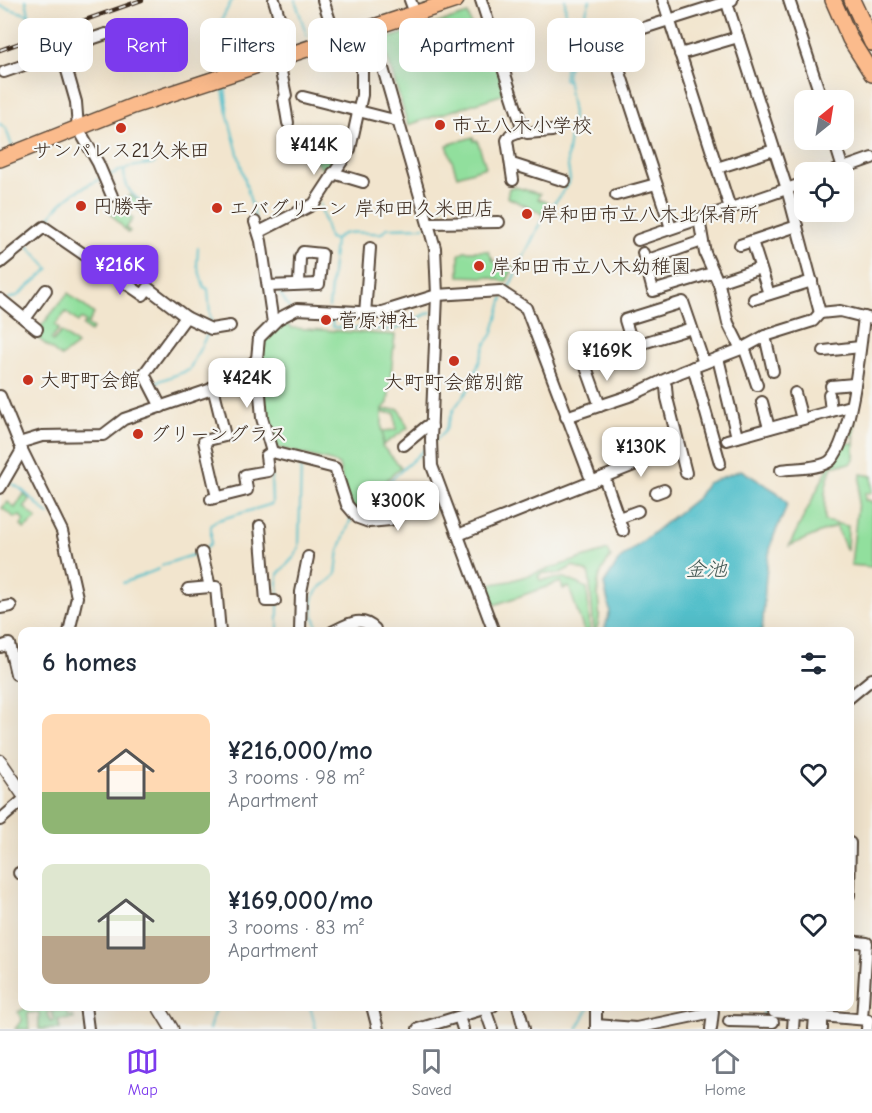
<!DOCTYPE html>
<meta charset="utf-8">
<style>
body{margin:0;font-family:"Comic Neue","Klee One",sans-serif;background:#f6f6f7;color:#1f2937;height:100vh;display:flex;flex-direction:column;font-size:22px;white-space:nowrap}
*{box-sizing:border-box;margin:0}
p{font-size:20px;color:#747a83}
.icon{flex:none;width:33px;height:33px;fill:none;stroke:currentColor;stroke-width:2;stroke-linecap:round;stroke-linejoin:round}
.map{position:relative;flex:1;overflow:hidden}
.details{position:absolute;left:18px;top:627px;width:836px;height:384px;display:flex;flex-direction:column;background:#fff;border-radius:12px;box-shadow:0 6px 24px #0002}
.details>*{flex:none}
.hud{position:absolute;left:18px;top:18px;width:837px;height:54px;display:flex;gap:12px}
.needle{width:39px;rotate:30deg}
.tools{position:absolute;left:794px;top:90px;display:grid;gap:12px}
.tools a{display:grid;place-items:center;width:60px;height:60px;border-radius:12px;background:#fff;box-shadow:0 6px 24px #0002;font-size:30px}
.price{position:absolute;translate:-50% -51px;padding:0 14px;border-radius:12px;background:#fff;color:#222;font-size:20px;line-height:39px;filter:drop-shadow(0 2px 3px #0008)}
.price::after{content:'';position:absolute;left:50%;top:36px;width:18px;height:14px;margin-left:-9px;background:inherit;clip-path:polygon(0 0,100% 0,50% 100%)}
.price.current{background:#7c3aed;color:#fff}
ul{padding:0;list-style:none}
li{display:flex;align-items:center;gap:18px;height:150px;padding:0 24px}
li span{display:grid;place-items:center;flex:none;width:168px;height:120px;border-radius:12px;color:#555}
li>.icon{margin-inline-start:auto}
span .icon{width:72px;height:72px;fill:#fffc;stroke-width:1}
li b{font-size:26px}
h2{display:flex;justify-content:space-between;align-items:center;height:72px;padding:0 24px;font-size:26px}
.chip{padding:0 21px;border-radius:12px;background:#fff;box-shadow:0 6px 24px #0002;font-size:21px;line-height:54px}
.chip.current{background:#7c3aed;color:#fff}
.menu{display:flex;justify-content:space-around;align-items:center;height:84px;border-top:2px solid #e0e1e3;background:#fff;font-size:16px;color:#747a83}
.menu a{display:grid;justify-items:center;gap:3px}
.menu .current{color:#7c3aed}
.map>svg:first-child{display:block}
</style>
<div class="map">
<svg width="872" height="1029" viewBox="0 0 872 1029">
<rect width="100%" height="100%" fill="#f6f6f2"/>
<filter id="ink" filterUnits="userSpaceOnUse"><feTurbulence type="fractalNoise" baseFrequency=".0167" numOctaves="2"/><feDisplacementMap in="SourceGraphic" scale="12" xChannelSelector="R" yChannelSelector="G"/><feConvolveMatrix kernelMatrix="1 2 1 2 8 2 1 2 1" color-interpolation-filters="sRGB"/></filter>
<filter id="wash" filterUnits="userSpaceOnUse"><feTurbulence type="fractalNoise" baseFrequency=".008" numOctaves="4" result="noise"/><feDisplacementMap in="SourceGraphic" scale="24" xChannelSelector="R" yChannelSelector="G"/><feGaussianBlur stdDeviation="1.35" result="paint"/><feColorMatrix in="noise" values="0 0 0 0 0 0 0 0 0 0 0 0 0 0 0 0 0 1.4 0 .05"/><feComposite in="paint" operator="in"/></filter>
<g filter="url(#wash)">
<rect width="100%" height="100%" fill="#f2e5ce"/>
<!-- green -->
<g fill="#91df9d" stroke="#66845e" stroke-width="1.5">
<path d="M468 14 477 44 490 41 507 93 408 125 382 40Z"/>
<path d="M325 131 318 142 337 158 328 169 324 166 321 168 303 144Z"/>
<path d="M473 137 474 141 477 140 486 167 457 176 447 145Z"/>
<path d="M515 187 540 194 538 199 549 203 543 214 507 197 509 188Z"/>
<path d="M130 195 147 206 143 213 130 203 124 211 133 219 126 228 130 231 128 233 111 214Z"/>
<path d="M464 251H488L494 262 501 265 504 262 514 267 506 282 488 277 459 276V255Z"/>
<path d="M68 293 94 314 87 325 93 329 90 332 83 326 86 322 81 319 78 322 66 312 55 325 59 329 51 339 53 341 61 332 77 345 61 357 34 335Z"/>
<path d="M281 322 293 328 395 335 388 403 382 410V431L396 430 395 413H383V410L399 409 408 428 383 445V433L382 446 401 467 354 509 345 494 339 465 331 461 275 447C268 424 254 362 264 339 267 333 276 327 281 322Z"/>
<path d="M855 402 854 459 850 464 833 465C824 483 824 501 825 521L848 526 847 551 836 526 789 546 829 466 846 443H854V436L846 435Z"/>
<path d="M861 474 872 476V493H865V500L872 501V567L851 565Z"/>
<path d="M24 494 30 500 24 507 37 519 24 529 21 525 24 520 20 516 15 518 2 508 8 502 15 508Z"/>
<path d="M608 550 611 557C585 587 607 603 596 631H594L589 573 573 566 559 574 543 573 538 576 540 580 565 578 587 588 590 631H584L569 587 563 589 561 582 494 605 486 585 510 581Z"/>
<path d="M28 1007H50L52 1011 48 1012 50 1022 54 1021 52 1011 67 1010 68 1016H73L74 1019 58 1020 60 1029H39V1012L28 1013 29 1029H15L22 1020 18 1012Z"/>
</g>
<!-- water -->
<path fill="#52bfca" stroke="#467474" stroke-width="1.5" d="M741 470 777 492 787 503C785 517 775 528 772 542 764 570 765 603 762 631H604L610 611 604 584 619 560 698 497 707 483Z"/>
<g fill="none" stroke-linecap="round" stroke-linejoin="round">
<!-- stream -->
<g stroke="#52bfca" stroke-width="2">
<path d="M26 0 29 15"/>
<path d="M295 0 307 36"/>
<path d="M565 0 567 54 564 79 567 80"/>
<path d="M0 6 29 15 47 26"/>
<path d="M50 36 57 45"/>
<path d="M213 68C205 47 222 19 232 0"/>
<path d="M225 82 228 116 255 218"/>
<path d="M222 83 227 113"/>
<path d="M0 124 6 129 13 149"/>
<path d="M124 169C124 189 132 196 149 206"/>
<path d="M107 176 130 167 155 163"/>
<path d="M320 204 329 238 335 240"/>
<path d="M432 213 443 206"/>
<path d="M47 226C53 202 81 188 102 178"/>
<path d="M198 248 197 264 204 287 208 289 211 326"/>
<path d="M278 290 289 308"/>
<path d="M507 291 547 209 559 198 570 180 567 159 573 114 567 77 570 58 590 0"/>
<path d="M8 299 17 296 49 269 27 245"/>
<path d="M329 307 335 240C345 227 367 235 382 233L387 228 424 227"/>
<path d="M306 315 323 316 332 321 331 315"/>
<path d="M332 321 333 327 394 330 431 312"/>
<path d="M154 383 189 370 209 331"/>
<path d="M436 440 445 431 454 409 470 387 486 343 492 335 503 298"/>
<path d="M7 481 21 489 49 515"/>
<path d="M356 512 427 447"/>
<path d="M204 550 211 543V526L215 521 272 504 271 475"/>
<path d="M162 565 199 553"/>
<path d="M123 583 159 569"/>
<path d="M278 599V574L295 556 299 547 301 462"/>
<path d="M278 604V632"/>
<path d="M319 632C315 618 307 602 318 590 323 584 331 581 336 574L339 550 352 516"/>
<path d="M310 1006 316 1029"/>
<path d="M763 1006V1018"/>
<path d="M209 1029 216 1006"/>
<path d="M577 1029 590 1006"/>
</g>
</g>
</g>
<g filter="url(#ink)">
<g fill="none" stroke-linecap="round" stroke-linejoin="round">
<defs>
<g id="minor">
<path d="M274 0 290 53"/>
<path d="M323 0 336 39"/>
<path d="M410 0 415 13"/>
<path d="M481 0 523 130 527 133 552 131"/>
<path d="M663 0 730 208"/>
<path d="M726 0 787 189 820 313"/>
<path d="M789 0 822 100"/>
<path d="M371 27 435 248 437 295 431 440 432 466 494 632"/>
<path d="M60 46 76 102 78 128 98 163 112 196"/>
<path d="M61 49 106 34"/>
<path d="M680 54 738 37"/>
<path d="M278 57 286 96 284 99 288 123"/>
<path d="M4 72 62 52"/>
<path d="M303 97 398 121"/>
<path d="M834 140 843 169"/>
<path d="M512 164 565 181"/>
<path d="M717 168 774 150"/>
<path d="M832 172 872 158"/>
<path d="M333 173 363 182"/>
<path d="M513 180 507 140 510 135 523 130"/>
<path d="M616 195 656 184"/>
<path d="M699 219 705 253 719 284 728 323 741 349"/>
<path d="M255 222 261 241 273 323"/>
<path d="M429 223 499 222"/>
<path d="M671 228 609 39 732 0"/>
<path d="M259 232 314 204 350 149 362 95V45L358 32"/>
<path d="M638 240 804 183"/>
<path d="M752 241 769 294"/>
<path d="M740 245 797 226"/>
<path d="M643 253 653 291 712 273"/>
<path d="M645 261 702 241"/>
<path d="M0 263 44 227 143 295 148 288 186 317 211 329 230 326"/>
<path d="M718 282 760 268"/>
<path d="M268 286 319 284 322 254 303 252 300 258 299 283"/>
<path d="M0 299 37 329"/>
<path d="M754 299 812 281"/>
<path d="M365 314 370 248"/>
<path d="M25 319 46 290"/>
<path d="M692 328 633 346 625 320 683 302 704 363"/>
<path d="M765 336 773 371"/>
<path d="M744 347 757 385"/>
<path d="M824 351 860 347"/>
<path d="M718 358 737 437"/>
<path d="M586 367 600 406"/>
<path d="M693 367 720 463"/>
<path d="M662 381 666 386 667 398 686 473"/>
<path d="M831 386 854 384"/>
<path d="M213 387 225 436 204 441 217 497"/>
<path d="M795 393 802 419"/>
<path d="M829 394 831 411"/>
<path d="M0 396 22 450 62 531 77 597 69 632"/>
<path d="M762 402 769 428"/>
<path d="M161 407 144 374 186 317"/>
<path d="M566 417 632 395 681 372 741 349 765 336 813 321 820 313 840 311 872 319"/>
<path d="M727 440 850 406"/>
<path d="M19 443 42 436 103 435 124 419 209 390 243 371 257 359"/>
<path d="M404 445 427 426 432 427"/>
<path d="M272 452 262 418 257 359 259 338 278 319 297 309 379 313 437 295 500 291 526 308 592 482"/>
<path d="M272 452 335 468 347 505 358 518 369 522 390 520 414 500 440 489"/>
<path d="M781 470C794 468 822 469 831 460 852 437 860 349 864 317"/>
<path d="M604 477 623 531"/>
<path d="M0 488 22 450"/>
<path d="M656 493 664 490"/>
<path d="M211 499 247 490 245 475 268 471 266 456 272 452"/>
<path d="M619 518 638 511"/>
<path d="M260 526 266 601H275"/>
<path d="M458 535 679 447"/>
<path d="M202 553 210 587H216L220 632"/>
<path d="M188 589 210 587"/>
<path d="M0 608 11 606"/>
<path d="M300 632 301 592 308 557"/>
<path d="M332 632C348 624 361 615 375 629"/>
<path d="M0 647 9 644 16 674"/>
<path d="M849 698 872 679"/>
<path d="M0 820 22 801"/>
<path d="M19 873 22 872"/>
<path d="M849 895 850 843"/>
<path d="M849 941 867 943 862 1019"/>
<path d="M85 1006 88 1029"/>
<path d="M372 1006 378 1029"/>
<path d="M518 1006 524 1029"/>
<path d="M485 1009 492 1029"/>
<path d="M774 1012 868 1020 867 1029"/>
<path d="M459 1017 463 1029"/>
<path d="M729 1021 773 1022"/>
<path d="M596 1025 636 1028 713 1012 711 1029"/>
<path d="M418 1029 493 1006"/>
<path d="M596 1029V1006"/>
<path d="M793 1029 794 1014"/>
<path d="M814 1029 815 1016"/>
<path d="M822 1029V1016"/>
</g>
<g id="tertiary">
<path d="M0 761 22 793"/>
<path d="M158 1006 172 1029"/>
</g>
<g id="primary">
<path d="M833 0 850 39 872 74"/>
<path d="M852 0 872 43"/>
<path d="M0 159 133 106 456 0"/>
</g>
</defs>
<!-- minor casing -->
<use href="#minor" stroke="#564638" stroke-width="14"/>
<!-- tertiary casing -->
<use href="#tertiary" stroke="#564638" stroke-width="15"/>
<!-- primary casing -->
<use href="#primary" stroke="#564638" stroke-width="18"/>
<!-- minor -->
<use href="#minor" stroke="#fff" stroke-width="10"/>
<!-- tertiary -->
<use href="#tertiary" stroke="#fff" stroke-width="12"/>
<!-- primary -->
<use href="#primary" stroke="#fbbb8c" stroke-width="15"/>
<defs>
<path id="rail" d="M0 50 142 0"/>
</defs>
<!-- rail casing -->
<use href="#rail" stroke="#3b2a1e" stroke-width="4.5"/>
<!-- rail -->
<use href="#rail" stroke="#f6f6f2" stroke-width="2" stroke-dasharray="7" stroke-linecap="butt"/>
</g>
</g>
<!-- markers -->
<g fill="#c8321e" stroke="#f6f6f2" stroke-width="2">
<circle cx="440" cy="125" r="6"/>
<circle cx="121" cy="128" r="6"/>
<circle cx="81" cy="206" r="6"/>
<circle cx="217" cy="208" r="6"/>
<circle cx="527" cy="214" r="6"/>
<circle cx="479" cy="266" r="6"/>
<circle cx="326" cy="320" r="6"/>
<circle cx="454" cy="361" r="6"/>
<circle cx="28" cy="380" r="6"/>
<circle cx="138" cy="434" r="6"/>
</g>
<g text-anchor="middle" dominant-baseline="central" stroke-width="4.5" stroke-linejoin="round" paint-order="stroke">
<!-- poi labels -->
<g font-size="20" fill="#3b2a1e" stroke="#f6f6f2" text-anchor="start">
<text x="452" y="125">市立八木小学校</text>
<text x="121" y="150" text-anchor="middle">サンパレス21久米田</text>
<text x="93" y="206">円勝寺</text>
<text x="229" y="208">エバグリーン 岸和田久米田店</text>
<text x="539" y="214">岸和田市立八木北保育所</text>
<text x="491" y="266">岸和田市立八木幼稚園</text>
<text x="338" y="320">菅原神社</text>
<text x="40" y="380">大町町会館</text>
<text x="454" y="382" text-anchor="middle">大町町会館別館</text>
<text x="150" y="434">グリーングラス</text>
</g>
<!-- water labels -->
<g font-size="21" font-style="italic" fill="#425752" stroke="#f6f6f2">
<text x="706" y="569">金池</text>
</g>
</g>
</svg>
<div class="tools">
<a><svg class="needle" viewBox="-14 -14 28 28"><path d="M0-13l5 13h-10z" fill="#e53935"/><path d="M0 13l5-13h-10z" fill="#747a83"/></svg></a>
<a><svg class="icon" aria-label="locate" viewBox="0 0 24 24"><circle cx="12" cy="12" r="6"/><path d="M12 2v4M12 18v4M2 12h4M18 12h4"/></svg></a>
</div>
<b class="price" style="left:314px;top:176px">¥414K</b>
<b class="price current" style="left:120px;top:296px">¥216K</b>
<b class="price" style="left:607px;top:382px">¥169K</b>
<b class="price" style="left:247px;top:409px">¥424K</b>
<b class="price" style="left:641px;top:478px">¥130K</b>
<b class="price" style="left:398px;top:532px">¥300K</b>
<div class="hud">
<a class="chip">Buy</a>
<a class="chip current">Rent</a>
<a class="chip">Filters</a>
<a class="chip">New</a>
<a class="chip">Apartment</a>
<a class="chip">House</a>
</div>
<section class="details">
<h2>6 homes<svg class="icon" aria-label="filters" viewBox="0 0 24 24"><path d="M4 7h16M4 17h16"/><circle cx="9" cy="7" r="2"/><circle cx="15" cy="17" r="2"/></svg></h2>
<ul>
<li><span style="background:linear-gradient(#ffd9b3 65%,#8fb573 0)"><svg class="icon" aria-label="home" viewBox="0 0 24 24"><path d="M3 11l9-7 9 7M6 9v11h12V9"/></svg></span><div><b>¥216,000/mo</b><p>3 rooms · 98 m²</p><p>Apartment</p></div><svg class="icon" aria-label="heart" viewBox="0 0 24 24"><path d="M12 20l-8-8c-3-5 5-10 8-4 3-6 11-1 8 4z"/></svg></li>
<li><span style="background:linear-gradient(#dfe7d0 60%,#b9a48a 0)"><svg class="icon" aria-label="home" viewBox="0 0 24 24"><path d="M3 11l9-7 9 7M6 9v11h12V9"/></svg></span><div><b>¥169,000/mo</b><p>3 rooms · 83 m²</p><p>Apartment</p></div><svg class="icon" aria-label="heart" viewBox="0 0 24 24"><path d="M12 20l-8-8c-3-5 5-10 8-4 3-6 11-1 8 4z"/></svg></li>
</ul>
</section>
</div>
<nav class="menu">
<a class="current"><svg class="icon" aria-label="map" viewBox="0 0 24 24"><path d="M3 6l6-2 6 2 6-2v14l-6 2-6-2-6 2zM9 4v14M15 6v14"/></svg>Map</a>
<a><svg class="icon" aria-label="saved" viewBox="0 0 24 24"><path d="M7 4h10v16l-5-4-5 4z"/></svg>Saved</a>
<a><svg class="icon" aria-label="home" viewBox="0 0 24 24"><path d="M3 11l9-7 9 7M6 9v11h12V9"/></svg>Home</a>
</nav>
